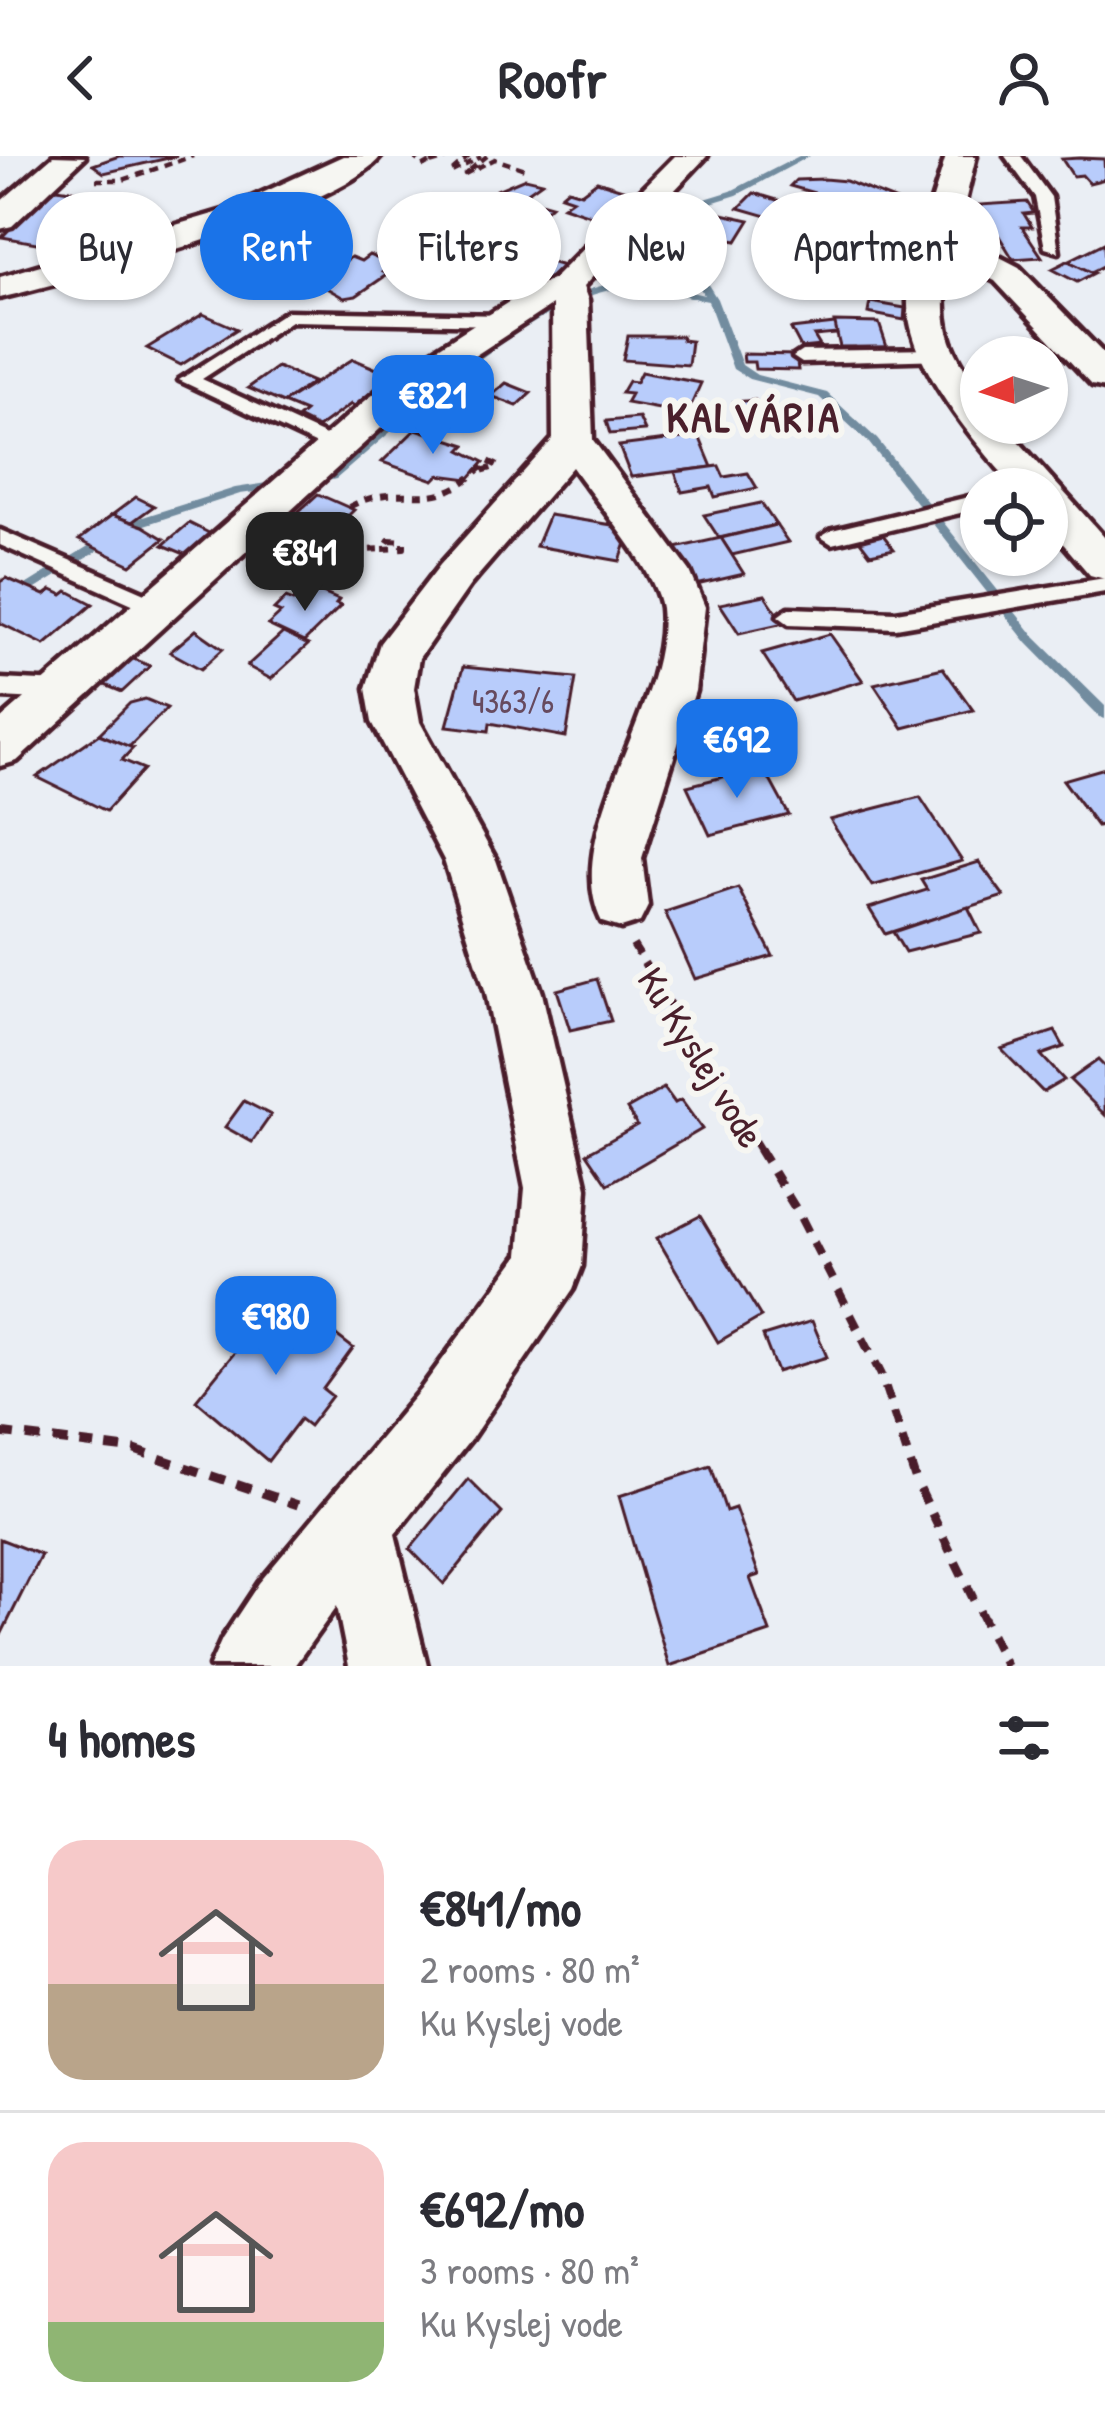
<!DOCTYPE html>
<meta charset="utf-8">
<style>
body{margin:0;font-family:"Patrick Hand",sans-serif;background:#f2f2f3;color:#2b2b33;height:100vh;display:flex;flex-direction:column;font-size:45px;white-space:nowrap}
*{box-sizing:border-box;margin:0}
p{font-size:39px;color:#7c7c81}
.icon{flex:none;width:66px;height:66px;fill:none;stroke:currentColor;stroke-width:2;stroke-linecap:round;stroke-linejoin:round}
.map{position:relative;height:1510px;overflow:hidden}
.sheet{display:flex;flex-direction:column;background:#fff;flex:1}
.sheet>*{flex:none}
.banner{position:absolute;left:36px;top:36px;width:1035px;height:108px;display:flex;gap:24px}
.needle{width:78px;rotate:267deg}
.controls{position:absolute;left:960px;top:180px;display:grid;gap:24px}
.controls a{display:grid;place-items:center;width:108px;height:108px;border-radius:50%;background:#fff;box-shadow:0 3px 9px #0004;font-size:60px}
.price{position:absolute;translate:-50% -102px;padding:0 27px;border-radius:24px;background:#1a73e8;color:#fff;font-size:39px;line-height:78px;filter:drop-shadow(0 3px 6px #0008)}
.price::after{content:'';position:absolute;left:50%;top:72px;width:36px;height:27px;margin-left:-18px;background:inherit;clip-path:polygon(0 0,100% 0,50% 100%)}
.price.active{background:#222;color:#fff}
ul{padding:0;list-style:none}
li{display:flex;align-items:center;gap:36px;height:300px;padding:0 48px}
li+li{border-top:3px solid #e1e1e2}
li span{display:grid;place-items:center;flex:none;width:336px;height:240px;border-radius:36px;color:#555}
li>.icon{margin-inline-start:auto}
span .icon{width:144px;height:144px;fill:#fffc;stroke-width:1}
li b{font-size:51px}
h2{display:flex;justify-content:space-between;align-items:center;height:144px;padding:0 48px;font-size:51px}
.tag{padding:0 42px;border-radius:54px;background:#fff;box-shadow:0 3px 9px #0004;font-size:42px;line-height:108px}
.tag.active{background:#1a73e8;color:#fff}
header{display:flex;justify-content:space-between;align-items:center;height:156px;padding:0 48px;background:#fff;font-size:54px;font-weight:800}
.map>svg:first-child{display:block}
</style>
<header><svg class="icon" aria-label="back" viewBox="0 0 24 24"><path d="M15 5l-7 7 7 7"/></svg>Roofr<svg class="icon" aria-label="person" viewBox="0 0 24 24"><circle cx="12" cy="8" r="4"/><path d="M4 21q1-7 8-7t8 7"/></svg></header>
<div class="map">
<svg width="1105" height="1510" viewBox="0 0 1105 1510">
<rect width="100%" height="100%" fill="#eaeef4"/>
<filter id="ink" filterUnits="userSpaceOnUse"><feTurbulence type="fractalNoise" baseFrequency=".00833" numOctaves="2"/><feDisplacementMap in="SourceGraphic" scale="24" xChannelSelector="R" yChannelSelector="G"/><feConvolveMatrix kernelMatrix="1 2 1 2 8 2 1 2 1" color-interpolation-filters="sRGB"/></filter>
<g filter="url(#ink)">
<g fill="none" stroke-linecap="round" stroke-linejoin="round">
<!-- stream -->
<g fill="#728c9f" fill-rule="evenodd">
<path d="M799 0H810L737 39 695 52 681 68V85L717 143 742 209 757 219 827 237 877 283 1035 481 1105 550V563L1100 561 1027 487 869 287 819 241 749 223 733 213 708 145C681 140 653 130 626 132 538 137 403 267 336 323L309 329 303 325 305 322 329 318C403 256 524 138 622 126 649 123 678 133 704 139L671 85V68L689 48 731 35Z"/>
<path d="M286 324 292 328 290 331 240 338 135 372 0 455V445L127 366 235 332Z"/>
</g>
</g>
<!-- building -->
<g fill="#b8ccfb" stroke="#4a1f2b" stroke-width="3">
<path d="M119 0H177L104 17 93 9Z"/>
<path d="M1080 2 1104 3 1105 23 1089 27 1082 19 1073 20 1062 3Z"/>
<path d="M525 22 542 26 522 40 499 33Z"/>
<path d="M824 23 846 25 907 49 890 59 790 30 796 24Z"/>
<path d="M597 25 626 34 593 60 563 50 573 43 561 39 568 33 581 37Z"/>
<path d="M50 31 100 38 80 59 88 60 59 91 2 81Z"/>
<path d="M501 35 551 49 539 60 489 46Z"/>
<path d="M754 37 800 51 784 65 739 52Z"/>
<path d="M614 43 635 50 618 67 593 60Z"/>
<path d="M1027 46 1034 57 1024 58 1032 71H1022L1042 101 1013 103 999 80 987 81 976 64 988 63 979 49Z"/>
<path d="M436 48 463 62 437 73 411 59Z"/>
<path d="M804 48 826 55 820 61 837 72 824 83 781 68Z"/>
<path d="M722 58 750 64 737 85 709 80 716 68 708 67Z"/>
<path d="M450 76 509 92 490 110 431 93Z"/>
<path d="M803 78 820 83 791 95 774 90Z"/>
<path d="M892 84 920 90 912 112 880 100Z"/>
<path d="M1104 87 1105 109 1091 116 1068 105Z"/>
<path d="M828 98 853 100 852 108 874 111 871 136 823 131Z"/>
<path d="M369 99 393 109 383 116 388 118 356 140 344 142 314 125 351 101 361 105Z"/>
<path d="M533 101 563 110 545 126 515 116Z"/>
<path d="M1068 105 1091 116 1094 117 1077 126 1052 113Z"/>
<path d="M870 146 905 152 904 164 868 157Z"/>
<path d="M203 158 237 173 181 209 147 192Z"/>
<path d="M834 166 879 167 887 191 857 197 855 191H840Z"/>
<path d="M835 168 837 178 814 180 820 190 801 192 791 173Z"/>
<path d="M628 180H682V184L691 185 688 209 623 204Z"/>
<path d="M743 198 796 199 798 214 755 213 754 206H744Z"/>
<path d="M353 203 391 219 355 250 351 248 318 272 298 262 305 256 283 247Z"/>
<path d="M277 211 313 226 283 247 248 232Z"/>
<path d="M641 216 701 227 687 258 626 247 631 238 621 237 628 225 636 226Z"/>
<path d="M506 227 531 237 517 250 491 240Z"/>
<path d="M755 244 764 266 743 267 734 246Z"/>
<path d="M639 262 645 275 610 278 606 265Z"/>
<path d="M416 273 466 289 461 294 484 306 469 323 439 319 434 324 382 306Z"/>
<path d="M699 280 712 311 631 321 619 290Z"/>
<path d="M719 310 724 321 748 317 757 332 715 341 711 331 682 336 675 316Z"/>
<path d="M318 338 354 354 323 384 286 367Z"/>
<path d="M136 341 154 350 132 366 112 359Z"/>
<path d="M761 347 776 369 719 382 704 359Z"/>
<path d="M112 359 143 370 164 383 131 409 79 384Z"/>
<path d="M549 359 631 372 620 405 536 390Z"/>
<path d="M189 367 217 381 194 402 163 389Z"/>
<path d="M776 369 788 386 732 399 721 382Z"/>
<path d="M883 379 894 393 870 398 860 385Z"/>
<path d="M721 382 744 418 692 430 671 393Z"/>
<path d="M288 385 310 404 286 417 263 397Z"/>
<path d="M6 422 45 439 52 434 63 439 68 435 93 448 45 489 0 467V426Z"/>
<path d="M309 431 339 444 336 448 341 450 304 486 268 469 281 457 274 454 286 442 293 445Z"/>
<path d="M765 439 784 467 739 477 720 448Z"/>
<path d="M196 474 223 493 201 513 170 496Z"/>
<path d="M283 477 308 489 271 523 247 510Z"/>
<path d="M830 478 863 525 793 545 762 497Z"/>
<path d="M129 501 150 510 122 536 100 527Z"/>
<path d="M463 511 576 522 566 581 490 567 489 575 447 570Z"/>
<path d="M943 512 973 554 903 572 874 528Z"/>
<path d="M145 543 167 552 129 591 99 578 130 547Z"/>
<path d="M99 578 133 592 122 604 144 613 106 655 37 621Z"/>
<path d="M763 611 789 659 710 679 687 630Z"/>
<path d="M1105 612V668L1097 670 1063 624Z"/>
<path d="M920 641 962 705 872 730 830 664Z"/>
<path d="M979 706 1004 740 885 778 869 752 927 734 921 724Z"/>
<path d="M738 732 773 800 695 823 665 756Z"/>
<path d="M968 751 981 777 905 796 893 776Z"/>
<path d="M597 823 611 865 570 874 557 834Z"/>
<path d="M1055 875 1064 891 1041 899 1064 924 1043 936 1001 893Z"/>
<path d="M1098 904 1105 911V959L1070 924Z"/>
<path d="M664 932 675 947 681 944 702 973 608 1028 587 997 637 969 627 953Z"/>
<path d="M244 945 271 959 252 986 225 971Z"/>
<path d="M700 1060 761 1161 718 1186 657 1082Z"/>
<path d="M282 1138 353 1192 323 1233 332 1240 309 1270 300 1263 268 1305 196 1244Z"/>
<path d="M812 1165 827 1201 777 1216 763 1180Z"/>
<path d="M711 1310 726 1355 735 1352 759 1419 750 1422 770 1476 669 1510 619 1340Z"/>
<path d="M468 1323 502 1357 444 1428 410 1393Z"/>
<path d="M0 1383 41 1399 0 1481Z"/>
</g>
<g fill="none" stroke-linecap="round" stroke-linejoin="round">
<defs>
<g id="service">
<path d="M1005 0H1021L1051 41 1059 96 1045 92 1035 41Z"/>
<path d="M287 155 504 159 513 164 504 169 291 165 202 223 343 288 346 292 336 298 179 224Z"/>
<path d="M939 193 948 199 946 203 802 207 793 201 802 195Z"/>
<path d="M981 338V352L832 388 821 381 832 374Z"/>
<path d="M0 374 164 445 167 450 164 455H148L0 389Z"/>
<path d="M1105 422V436L896 472 789 468 778 460 789 452 896 456Z"/>
<path d="M0 523 61 526 73 535 61 544 0 541Z"/>
</g>
<g id="minor">
<path d="M53 0 85 1 12 70 0 73V46Z"/>
<path d="M343 0H381C337 56 76 123 0 142V121L223 55Z"/>
<path d="M675 0H707L583 131 588 144 593 284 690 415 705 451 695 535 642 702 648 750 640 766 621 772 602 766C558 678 671 550 661 452 656 413 595 345 572 311L470 429 419 502 414 532 420 566 496 704 542 837 587 1032 582 1110 573 1133 471 1283 395 1378 427 1510H349L337 1450 294 1510H210L222 1483 259 1427 421 1233 519 1099 525 1032 486 837 444 704 372 566 366 532 380 487 440 409 553 283 552 149 438 224 393 261 17 605 0 610V564L365 245 412 208 521 138 553 123Z"/>
<path d="M946 0H976L957 79 1019 111 1105 199V232L1092 229 995 125 951 103C943 133 941 168 956 197 971 227 981 230 981 267H1002L1105 382V423L1090 419 1047 369V333H1016C975 285 898 200 909 133 916 87 933 46 946 0Z"/>
</g>
</defs>
<!-- service casing -->
<use href="#service" stroke="#4a1f2b" stroke-width="9"/>
<!-- minor casing -->
<use href="#minor" stroke="#4a1f2b" stroke-width="9"/>
<!-- path-far3 -->
<g stroke="#4a1f2b" stroke-width="4.5" stroke-dasharray="8 6" stroke-linecap="butt">
<path d="M423 0 417 4 430 0"/>
<path d="M442 0 424 10 455 0"/>
<path d="M469 0 450 17 481 1"/>
<path d="M487 0 465 18 495 3 525 13"/>
<path d="M96 24H123L193 0"/>
<path d="M871 99 827 85 841 70 898 82"/>
</g>
<!-- path-far2 -->
<g stroke="#4a1f2b" stroke-width="6" stroke-dasharray="9 8" stroke-linecap="butt">
<path d="M349 351C408 319 430 367 488 305L498 310 478 316"/>
<path d="M389 384 404 385V392L383 393Z"/>
<path d="M302 397 383 393"/>
</g>
<!-- path-far1 -->
<path stroke="#4a1f2b" stroke-width="8" stroke-dasharray="12 9" stroke-linecap="butt" d="M633 789 761 996"/>
<!-- path -->
<g stroke="#4a1f2b" stroke-width="9" stroke-dasharray="15 12" stroke-linecap="butt">
<path d="M759 993 799 1058 881 1218 916 1325 1006 1510"/>
<path d="M0 1277 135 1294 298 1349"/>
</g>
<!-- service -->
<use href="#service" fill="#f6f6f2" fill-rule="evenodd"/>
<!-- minor -->
<use href="#minor" fill="#f6f6f2" fill-rule="evenodd"/>
</g>
</g>
<g text-anchor="middle" dominant-baseline="central" stroke-width="12" stroke-linejoin="round" paint-order="stroke">
<!-- number labels -->
<g font-size="33" fill="#664a5f">
<text x="513" y="545">4363/6</text>
</g>
<!-- street labels -->
<g font-size="39" fill="#4a1f2b" stroke="#f6f6f2">
<text transform="translate(702 901) rotate(58)">Ku Kyslej vode</text>
</g>
<!-- far-district labels -->
<g font-size="42" font-weight="bold" letter-spacing="3" fill="#4a1f2b" stroke="#f6f6f2">
<text x="754" y="260">KALVÁRIA</text>
</g>
</g>
</svg>
<div class="controls">
<a><svg class="needle" viewBox="-14 -14 28 28"><path d="M0-13l5 13h-10z" fill="#e53935"/><path d="M0 13l5-13h-10z" fill="#7c7c81"/></svg></a>
<a><svg class="icon" aria-label="locate" viewBox="0 0 24 24"><circle cx="12" cy="12" r="6"/><path d="M12 2v4M12 18v4M2 12h4M18 12h4"/></svg></a>
</div>
<b class="price" style="left:433px;top:301px">€821</b>
<b class="price active" style="left:305px;top:458px">€841</b>
<b class="price" style="left:737px;top:645px">€692</b>
<b class="price" style="left:276px;top:1222px">€980</b>
<div class="banner">
<a class="tag">Buy</a>
<a class="tag active">Rent</a>
<a class="tag">Filters</a>
<a class="tag">New</a>
<a class="tag">Apartment</a>
</div>
</div>
<section class="sheet">
<h2>4 homes<svg class="icon" aria-label="filters" viewBox="0 0 24 24"><path d="M4 7h16M4 17h16"/><circle cx="9" cy="7" r="2"/><circle cx="15" cy="17" r="2"/></svg></h2>
<ul>
<li><span style="background:linear-gradient(#f6c9c9 60%,#b9a48a 0)"><svg class="icon" aria-label="home" viewBox="0 0 24 24"><path d="M3 11l9-7 9 7M6 9v11h12V9"/></svg></span><div><b>€841/mo</b><p>2 rooms · 80 m²</p><p>Ku Kyslej vode</p></div></li>
<li><span style="background:linear-gradient(#f6c9c9 75%,#8fb573 0)"><svg class="icon" aria-label="home" viewBox="0 0 24 24"><path d="M3 11l9-7 9 7M6 9v11h12V9"/></svg></span><div><b>€692/mo</b><p>3 rooms · 80 m²</p><p>Ku Kyslej vode</p></div></li>
</ul>
</section>
